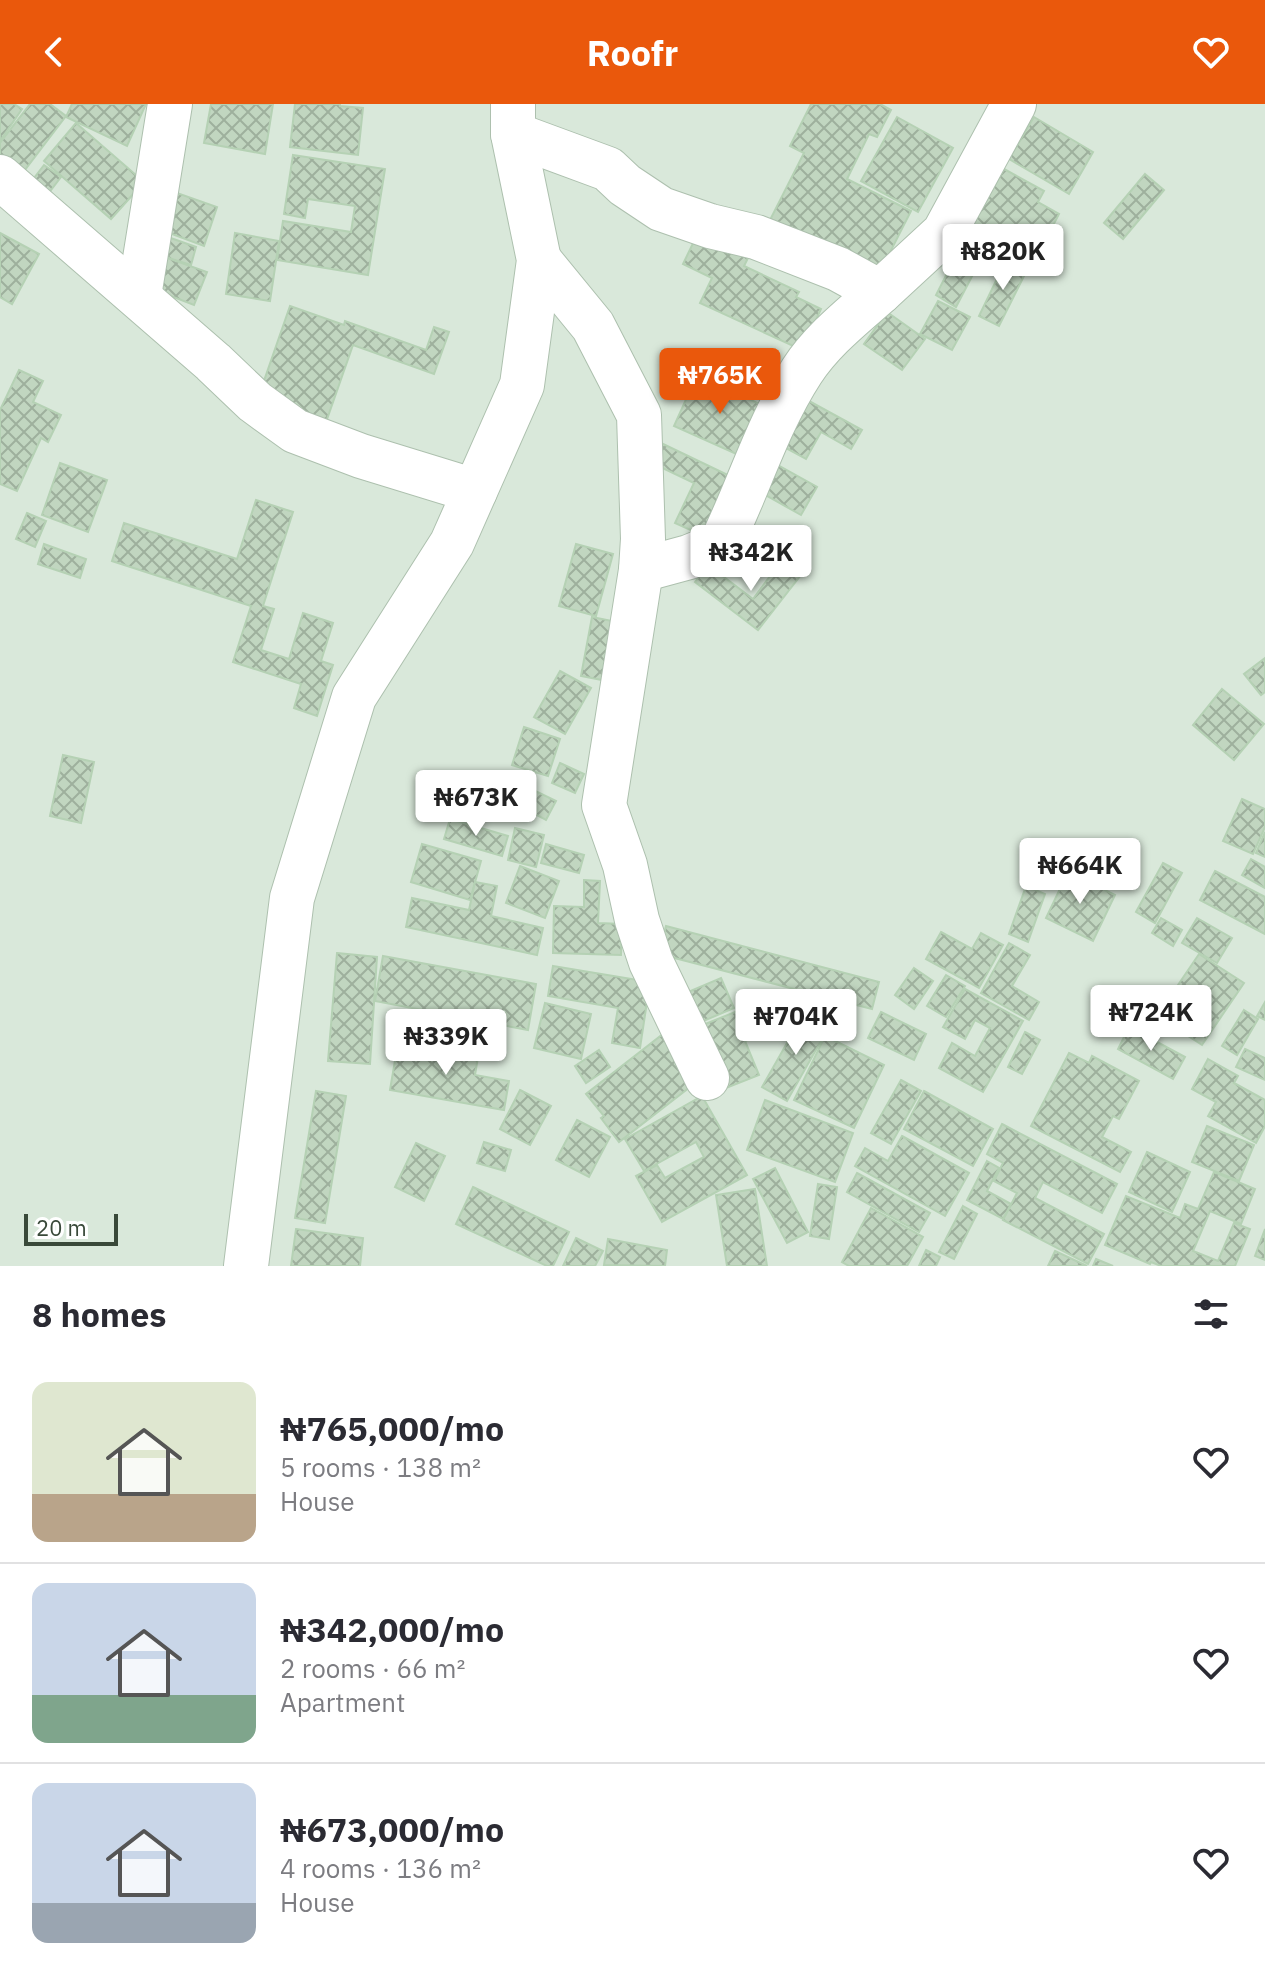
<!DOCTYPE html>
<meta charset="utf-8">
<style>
body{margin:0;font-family:"IBM Plex Sans",sans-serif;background:#f7f7f7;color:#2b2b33;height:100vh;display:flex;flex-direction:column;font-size:30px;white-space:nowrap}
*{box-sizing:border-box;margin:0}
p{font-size:26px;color:#7c7c81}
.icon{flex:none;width:44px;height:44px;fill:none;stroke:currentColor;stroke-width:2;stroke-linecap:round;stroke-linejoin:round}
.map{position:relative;height:1162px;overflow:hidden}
.panel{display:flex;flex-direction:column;background:#fff;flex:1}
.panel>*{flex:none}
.scale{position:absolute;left:24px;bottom:20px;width:94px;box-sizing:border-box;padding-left:8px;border:4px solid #394939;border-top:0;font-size:22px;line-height:28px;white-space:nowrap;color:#394939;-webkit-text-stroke:6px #fff;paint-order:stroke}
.price{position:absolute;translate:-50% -68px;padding:0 18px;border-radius:8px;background:#fff;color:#222;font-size:26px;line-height:52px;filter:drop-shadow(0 2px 4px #0008)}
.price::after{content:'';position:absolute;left:50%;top:48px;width:24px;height:18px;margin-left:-12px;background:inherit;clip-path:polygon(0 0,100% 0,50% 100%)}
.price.on{background:#ea580c;color:#fff}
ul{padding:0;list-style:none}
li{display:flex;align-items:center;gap:24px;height:200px;padding:0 32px}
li+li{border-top:2px solid #e1e1e2}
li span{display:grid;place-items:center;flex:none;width:224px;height:160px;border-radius:16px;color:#555}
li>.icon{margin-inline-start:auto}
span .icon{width:96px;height:96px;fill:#fffc;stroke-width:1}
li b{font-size:34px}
h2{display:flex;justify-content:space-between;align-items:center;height:96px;padding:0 32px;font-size:34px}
header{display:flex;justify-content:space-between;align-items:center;height:104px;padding:0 32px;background:#ea580c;color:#fff;font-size:36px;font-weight:700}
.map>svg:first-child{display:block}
</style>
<header><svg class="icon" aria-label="back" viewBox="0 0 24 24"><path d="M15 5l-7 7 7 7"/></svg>Roofr<svg class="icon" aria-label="heart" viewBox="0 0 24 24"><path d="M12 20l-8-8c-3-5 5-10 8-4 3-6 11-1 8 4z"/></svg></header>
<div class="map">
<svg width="1265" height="1162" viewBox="0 0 1265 1162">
<defs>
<pattern id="building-cross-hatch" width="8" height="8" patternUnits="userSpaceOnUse" patternTransform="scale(2)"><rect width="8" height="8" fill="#c1d6c0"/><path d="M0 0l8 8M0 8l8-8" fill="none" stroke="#9eb09d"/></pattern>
</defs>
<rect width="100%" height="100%" fill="#ebf5eb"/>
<!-- residential -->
<rect fill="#d9e8da" x="0" y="0" width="1265" height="1162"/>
<!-- building -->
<g fill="url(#building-cross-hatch)" stroke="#b5d1b4" stroke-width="2">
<path d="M0 0H14L22 5 0 37Z"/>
<path d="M30 0H50L66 12 21 71 0 56V39Z"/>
<path d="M72 0H146L127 42 66 13Z"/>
<path d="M211 0H273L265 50 204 39Z"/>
<path d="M295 0H340V2L363 4 358 51 290 43Z"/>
<path d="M811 0H880L891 6 877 33 869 30 847 75 911 107 879 170 770 116 804 49 790 42Z"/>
<path d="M897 13 953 44 918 108 861 77Z"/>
<path d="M1034 13 1093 48 1069 90 1009 55Z"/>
<path d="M76 19 144 78 111 115 44 57Z"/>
<path d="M293 51 385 65 368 171 277 156 283 117 351 128 355 102 308 95 305 114 284 110Z"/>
<path d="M44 61 61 73 48 90 31 78Z"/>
<path d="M1004 65 1044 87 1038 98 1059 110 1043 141 1021 128 1012 144 972 122Z"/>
<path d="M1145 70 1164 86 1123 135 1104 119Z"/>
<path d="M174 88 217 103 204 142 161 126Z"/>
<path d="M0 129 39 150 12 200 0 193Z"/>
<path d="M235 129 279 137 270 197 226 190Z"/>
<path d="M697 131 748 154 744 162 799 188 796 193 821 205 802 246 700 199 712 174 683 160Z"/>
<path d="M165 132 196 143 191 161 159 151Z"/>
<path d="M960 144 981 155 956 203 936 191Z"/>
<path d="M162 152 207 168 194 201 150 184Z"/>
<path d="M1007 154 1028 164 999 222 979 212Z"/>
<path d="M938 197 970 213 952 246 920 230Z"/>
<path d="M290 202 344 221 345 217 426 246 434 223 449 228 434 270 353 241 325 321 257 297Z"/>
<path d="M887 208 925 235 902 266 864 240Z"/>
<path d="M19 266 43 277 33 298 61 311 48 338 41 334 17 387 0 380V306Z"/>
<path d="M697 271 766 303 743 353 674 322Z"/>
<path d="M798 291 862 326 851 345 821 328 806 355 773 337Z"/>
<path d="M661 339 734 374 706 433 675 419 694 379 652 359Z"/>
<path d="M767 355 817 383 801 411 751 383Z"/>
<path d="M60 359 107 376 88 428 42 411Z"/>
<path d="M256 396 293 408 263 502 274 505 261 546 289 555 303 509 333 519 321 557 333 561 317 612 294 604 301 580 233 558 251 502 112 457 124 419 237 455Z"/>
<path d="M27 409 46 417 35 443 16 435Z"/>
<path d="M44 440 86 455 80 474 38 460Z"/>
<path d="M576 440 613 450 596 512 559 502Z"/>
<path d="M782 456 801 471 758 526 695 478 708 461 753 495Z"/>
<path d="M592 513 612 517 602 576 581 572Z"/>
<path d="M1265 554V588L1261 591 1244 570Z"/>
<path d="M560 567 591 584 565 630 534 613Z"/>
<path d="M1222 585 1264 620 1234 656 1193 621Z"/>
<path d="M524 623 560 635 548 672 512 661Z"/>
<path d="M63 651 94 658 81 719 50 712Z"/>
<path d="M560 659 584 670 575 689 552 679Z"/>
<path d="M527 683 556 697 546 716 518 701Z"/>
<path d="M1242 695 1265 705V723L1253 750 1223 737Z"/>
<path d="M450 715 508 732 502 752 444 735Z"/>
<path d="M515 724 544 731 536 763 508 756Z"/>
<path d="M1265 728V753L1256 749Z"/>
<path d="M422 740 481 757 470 796 411 778Z"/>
<path d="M546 740 584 751 579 769 541 759Z"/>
<path d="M1251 755 1265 763V784L1242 771Z"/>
<path d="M1163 759 1182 769 1155 819 1136 808Z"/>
<path d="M520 762 559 777 545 814 506 799Z"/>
<path d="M1215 767 1265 793V830L1200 796Z"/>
<path d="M1068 768 1115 791 1093 837 1046 814Z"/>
<path d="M584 776 600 777 598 819 622 820 621 851 553 849 554 802 584 803Z"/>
<path d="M475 778 497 782 491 812 543 824 537 851 406 823 412 794 469 806Z"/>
<path d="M1026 782 1045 790 1028 838 1009 830Z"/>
<path d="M1161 814 1182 826 1173 842 1152 829Z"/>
<path d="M1197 814 1232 834 1217 859 1182 839Z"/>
<path d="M666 822 879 878 872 905 659 850Z"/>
<path d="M941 828 972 845 981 829 1003 841 979 884 926 855Z"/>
<path d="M1009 839 1030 851 1012 882 1039 898 1029 916 981 889Z"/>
<path d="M337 849 377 853 370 960 328 957Z"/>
<path d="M1199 850 1244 879 1202 941 1185 930 1205 900 1178 881Z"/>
<path d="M383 852 536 880 528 926 375 897Z"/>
<path d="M553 862 650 878 640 944 612 939 618 904 548 892Z"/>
<path d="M914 864 933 877 914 905 895 891Z"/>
<path d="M946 871 965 882 946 913 927 902Z"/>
<path d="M721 874 734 904 694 921 681 891Z"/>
<path d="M965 885 1023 917 983 988 939 964 952 939 975 952 990 924 975 916 965 935 943 923Z"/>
<path d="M778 891 789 920 745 937 759 971 726 984 700 922Z"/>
<path d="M1265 898V916L1257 912Z"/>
<path d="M545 899 591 910 581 955 534 944Z"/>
<path d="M1244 906 1258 915 1237 951 1222 942Z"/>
<path d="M881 908 926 930 914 956 868 934Z"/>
<path d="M804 909 829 923 787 997 762 983Z"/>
<path d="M1129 923 1185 953 1173 975 1118 945Z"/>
<path d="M1025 928 1040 936 1022 970 1008 963Z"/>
<path d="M663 930 699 976 619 1038 601 1014 604 1012 586 990Z"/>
<path d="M825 932 884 961 854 1024 794 996Z"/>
<path d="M398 939 478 953 475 971 509 977 504 1006 390 986Z"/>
<path d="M1245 945 1265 954V976L1236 963Z"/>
<path d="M599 946 610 963 586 979 575 962Z"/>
<path d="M1069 949 1089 959 1092 952 1139 977 1119 1015 1113 1012 1102 1033 1131 1048 1120 1068 1031 1022Z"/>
<path d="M1208 955 1238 972 1234 979 1265 996V1022L1256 1039 1208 1012 1216 998 1192 985Z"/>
<path d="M901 976 921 987 891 1040 871 1029Z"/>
<path d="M520 986 551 1002 530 1041 500 1025Z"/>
<path d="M316 987 346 992 325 1119 295 1114Z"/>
<path d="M924 987 993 1025 973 1062 904 1025Z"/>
<path d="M702 992 747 1071 662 1118 636 1072 657 1061 665 1074 704 1053 696 1038 644 1067 625 1035Z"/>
<path d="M765 996 853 1029 835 1078 747 1046Z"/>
<path d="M577 1016 610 1033 589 1073 556 1056Z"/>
<path d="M1002 1020 1117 1080 1102 1109 1043 1078 1035 1094 1104 1130 1088 1160 1003 1116 1017 1089 994 1077 1003 1059 987 1050Z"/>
<path d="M1207 1022 1254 1041 1239 1077 1192 1058Z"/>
<path d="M902 1032 969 1069 945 1112 855 1062 865 1044 888 1057Z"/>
<path d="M484 1038 511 1046 505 1067 477 1059Z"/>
<path d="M416 1039 445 1052 424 1097 395 1083Z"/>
<path d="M1147 1048 1190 1068 1172 1108 1129 1088Z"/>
<path d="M987 1057 999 1064 987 1087 1011 1100 1003 1115 967 1096Z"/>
<path d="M775 1064 808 1128 787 1139 753 1075Z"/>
<path d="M1214 1068 1255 1085 1241 1120 1210 1107 1193 1147 1218 1157 1234 1119 1250 1125 1235 1162H1161L1151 1158 1150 1160 1105 1141 1126 1092 1180 1114 1185 1100 1198 1105Z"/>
<path d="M857 1069 930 1109 919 1128 847 1088Z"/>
<path d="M818 1080 837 1083 829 1135 810 1132Z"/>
<path d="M473 1083 569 1128 553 1162H547L456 1120Z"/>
<path d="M755 1085 767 1162H727L716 1091Z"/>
<path d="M963 1102 977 1110 954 1155 939 1148Z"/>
<path d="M871 1104 923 1133 907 1162H849L842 1158Z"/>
<path d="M296 1125 363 1134 360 1162H291Z"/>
<path d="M1265 1125V1156L1255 1152Z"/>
<path d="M576 1134 603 1147 595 1162H563Z"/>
<path d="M608 1135 667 1146 665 1162 604 1161Z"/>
<path d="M926 1146 940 1153 936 1162H919Z"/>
<path d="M1055 1147 1087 1162H1048Z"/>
<path d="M1096 1155 1113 1162H1093Z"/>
</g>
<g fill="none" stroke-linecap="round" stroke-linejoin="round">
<defs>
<g id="minor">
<path d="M513 30 608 65 625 81 661 105 710 122 756 133 838 165 880 188 944 129 1014 0"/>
<path d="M0 73 213 258 255 298 295 327 361 352 475 387"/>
<path d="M539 156 593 222 639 311 643 435 641 466 604 701 625 761 637 816 651 858 707 974"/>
<path d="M139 192 170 0"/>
<path d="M641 466 689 453 721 440C749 383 767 321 802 267 822 236 853 212 880 188"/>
<path d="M246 1162 292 794 354 593 452 439 522 281 539 156 513 30V0"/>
</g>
</defs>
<!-- minor casing -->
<use href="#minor" stroke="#adc0ae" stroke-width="46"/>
<!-- minor -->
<use href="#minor" stroke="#fff" stroke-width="44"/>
</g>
</svg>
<div class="scale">20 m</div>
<b class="price" style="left:1003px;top:188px">₦820K</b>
<b class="price on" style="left:720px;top:312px">₦765K</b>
<b class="price" style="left:751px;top:489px">₦342K</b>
<b class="price" style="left:476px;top:734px">₦673K</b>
<b class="price" style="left:1080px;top:802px">₦664K</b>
<b class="price" style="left:1151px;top:949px">₦724K</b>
<b class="price" style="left:796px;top:953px">₦704K</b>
<b class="price" style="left:446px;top:973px">₦339K</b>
</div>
<section class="panel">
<h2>8 homes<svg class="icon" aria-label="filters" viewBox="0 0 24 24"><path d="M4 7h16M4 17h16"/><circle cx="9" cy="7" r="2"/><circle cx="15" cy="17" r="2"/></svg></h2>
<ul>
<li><span style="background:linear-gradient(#dfe7d0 70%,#b9a48a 0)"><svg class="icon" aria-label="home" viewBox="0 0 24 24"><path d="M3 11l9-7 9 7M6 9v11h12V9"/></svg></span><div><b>₦765,000/mo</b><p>5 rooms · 138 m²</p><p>House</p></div><svg class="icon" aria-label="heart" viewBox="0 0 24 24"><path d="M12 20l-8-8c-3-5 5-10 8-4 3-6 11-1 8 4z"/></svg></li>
<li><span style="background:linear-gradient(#c9d6e8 70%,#7fa58c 0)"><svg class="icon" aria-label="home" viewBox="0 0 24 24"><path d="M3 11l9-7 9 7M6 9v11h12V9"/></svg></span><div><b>₦342,000/mo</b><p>2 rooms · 66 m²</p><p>Apartment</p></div><svg class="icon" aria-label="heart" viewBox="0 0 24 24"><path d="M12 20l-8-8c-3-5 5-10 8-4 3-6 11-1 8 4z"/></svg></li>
<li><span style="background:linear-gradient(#c9d6e8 75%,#9aa5b1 0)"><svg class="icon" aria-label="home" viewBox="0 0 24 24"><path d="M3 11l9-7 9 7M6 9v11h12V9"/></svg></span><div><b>₦673,000/mo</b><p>4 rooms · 136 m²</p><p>House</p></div><svg class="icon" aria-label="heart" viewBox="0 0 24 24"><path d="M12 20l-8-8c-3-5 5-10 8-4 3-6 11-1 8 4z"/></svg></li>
</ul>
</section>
